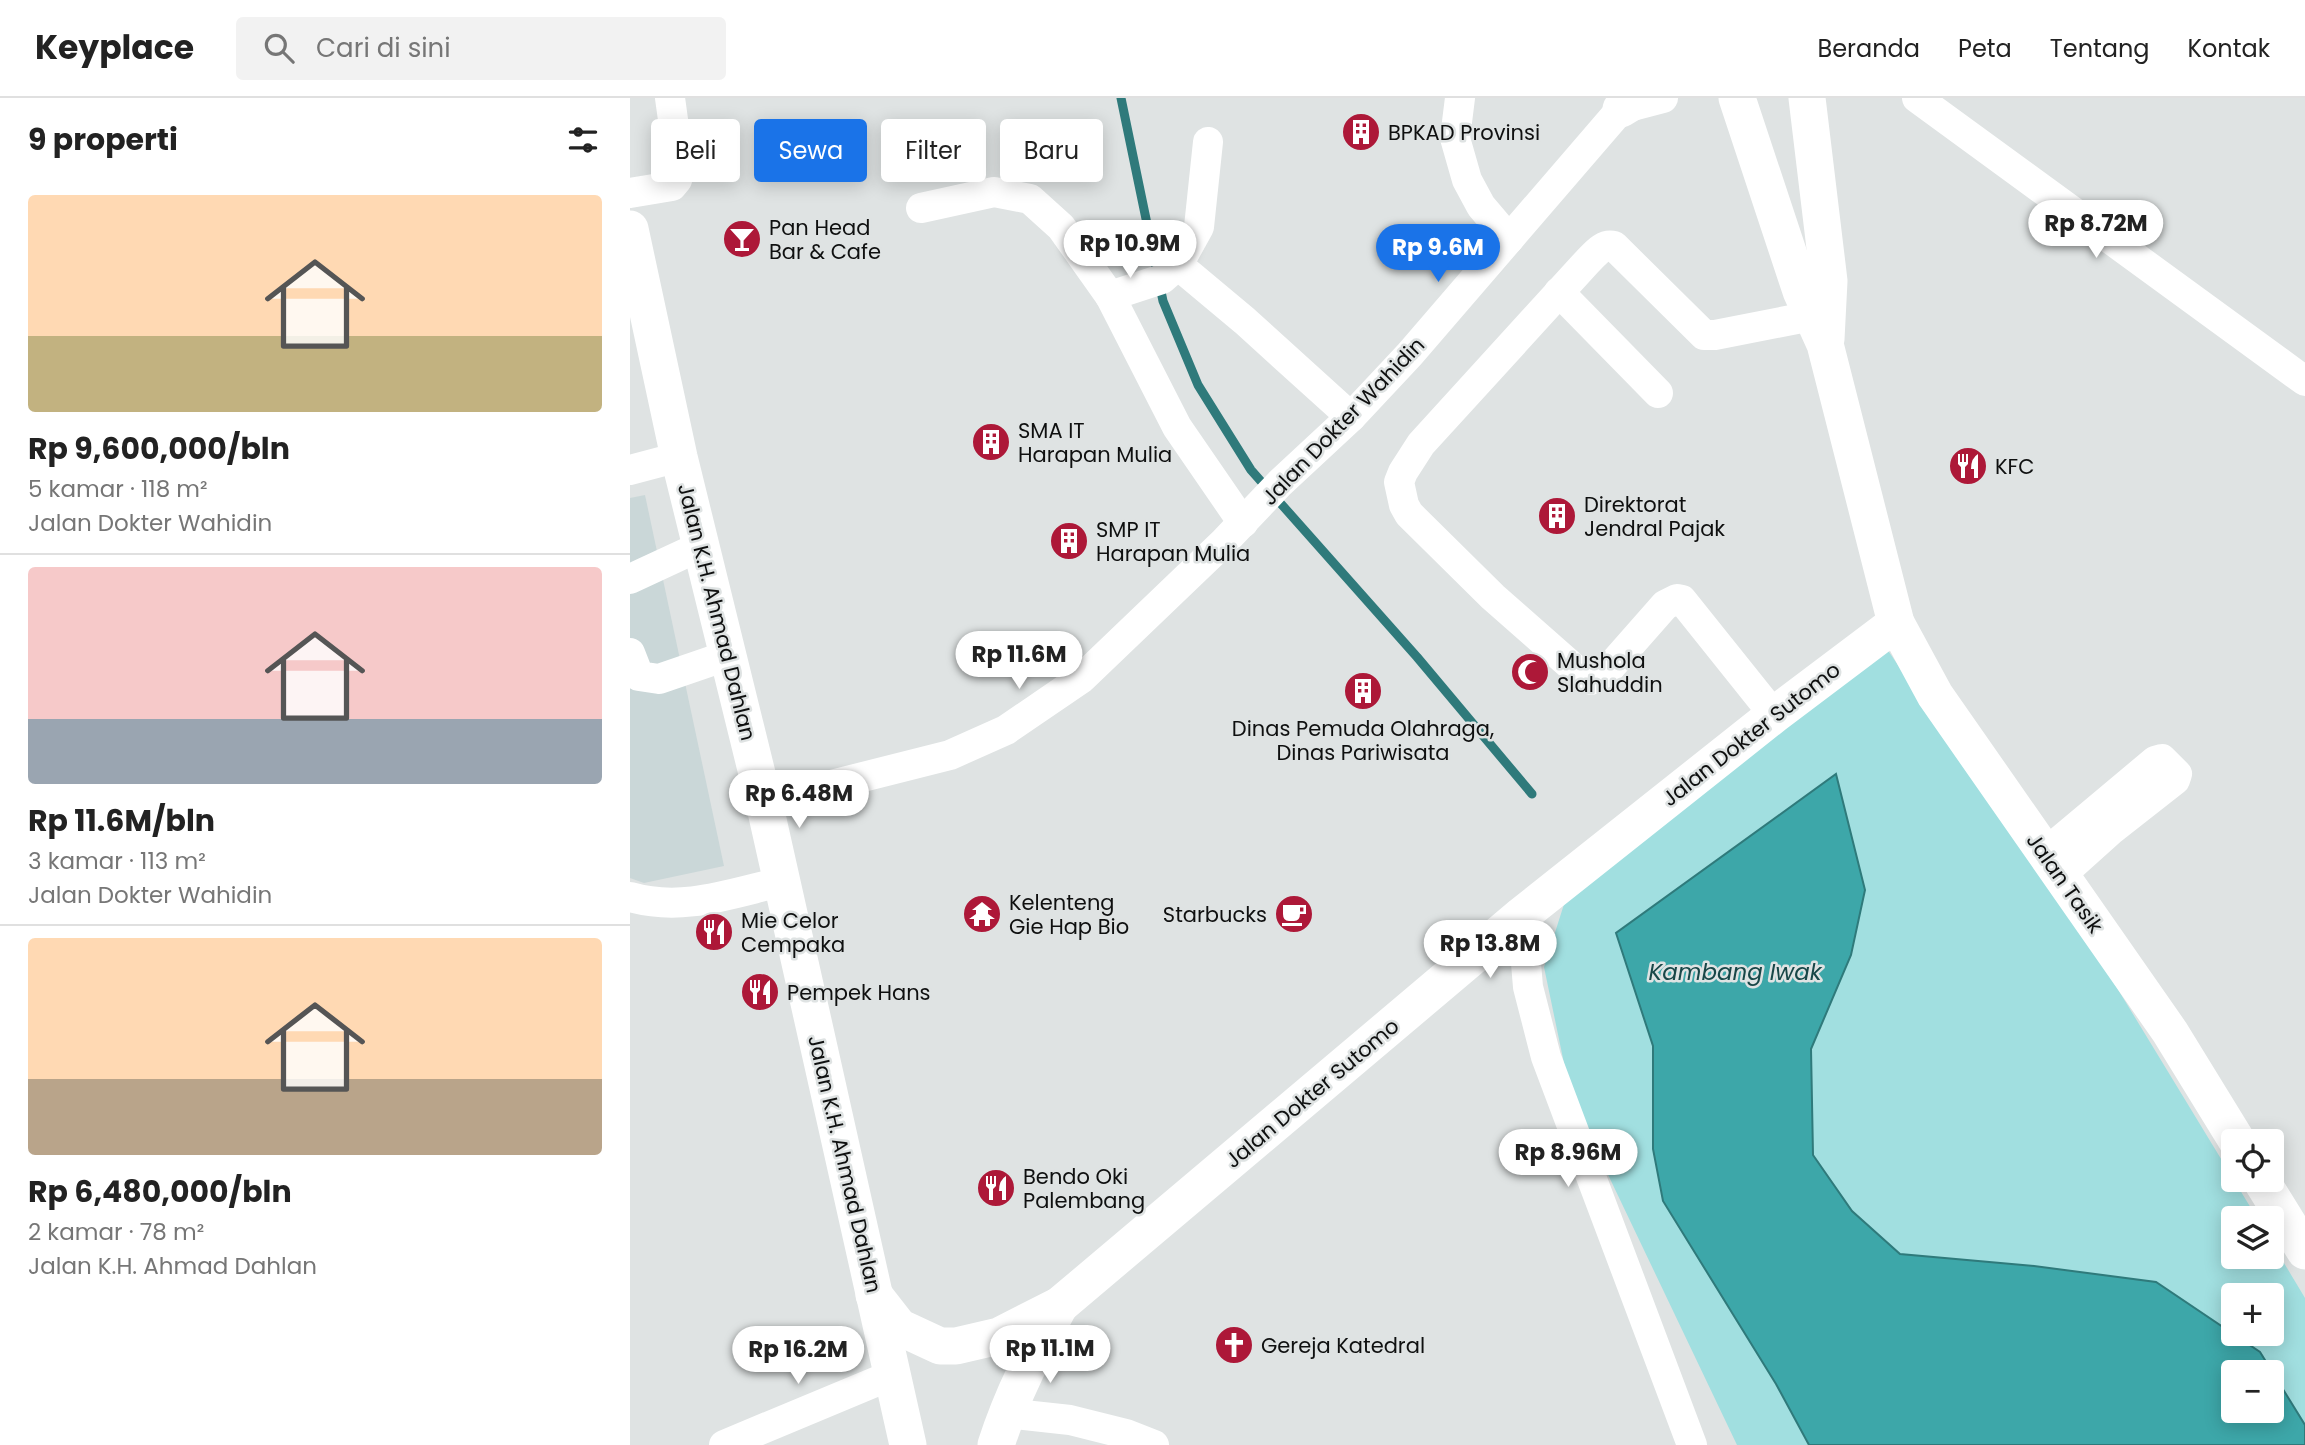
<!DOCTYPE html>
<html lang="id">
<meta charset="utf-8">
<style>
body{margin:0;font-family:Poppins,sans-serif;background:#f2f2f2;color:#222;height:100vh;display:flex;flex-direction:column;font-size:26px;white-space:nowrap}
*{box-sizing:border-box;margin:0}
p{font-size:23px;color:#767676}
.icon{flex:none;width:38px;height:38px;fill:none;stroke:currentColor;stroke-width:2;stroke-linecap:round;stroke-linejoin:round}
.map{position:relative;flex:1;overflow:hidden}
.details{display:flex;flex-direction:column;background:#fff;width:630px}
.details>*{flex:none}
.top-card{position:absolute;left:21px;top:21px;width:665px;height:63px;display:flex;gap:14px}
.controls{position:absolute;left:1591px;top:1031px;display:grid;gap:14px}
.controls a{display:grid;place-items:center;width:63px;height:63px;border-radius:7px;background:#fff;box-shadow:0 4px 18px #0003;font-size:35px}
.price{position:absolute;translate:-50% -60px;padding:0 16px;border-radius:24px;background:#fff;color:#222;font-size:23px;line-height:46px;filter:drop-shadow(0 2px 4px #0008)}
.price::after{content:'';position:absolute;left:50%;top:42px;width:21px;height:16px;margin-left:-10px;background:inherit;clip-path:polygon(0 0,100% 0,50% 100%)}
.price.selected{background:#1a73e8;color:#fff}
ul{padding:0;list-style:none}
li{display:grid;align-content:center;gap:14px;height:371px;padding:0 28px}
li+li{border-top:2px solid #e0e0e0}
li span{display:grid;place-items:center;height:217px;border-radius:7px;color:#555}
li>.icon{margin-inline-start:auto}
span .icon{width:126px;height:126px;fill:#fffc;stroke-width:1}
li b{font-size:30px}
h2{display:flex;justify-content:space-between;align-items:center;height:84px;padding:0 28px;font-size:30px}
.chip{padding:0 24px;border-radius:7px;background:#fff;box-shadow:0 4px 18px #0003;font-size:24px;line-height:63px}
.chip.selected{background:#1a73e8;color:#fff}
header{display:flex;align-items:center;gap:42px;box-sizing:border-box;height:98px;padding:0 35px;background:#fff;border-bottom:2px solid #e0e0e0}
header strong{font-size:33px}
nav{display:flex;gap:38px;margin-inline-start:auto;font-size:24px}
.search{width:490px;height:63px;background:#f2f2f2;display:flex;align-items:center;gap:18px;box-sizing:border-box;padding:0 24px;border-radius:7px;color:#767676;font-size:26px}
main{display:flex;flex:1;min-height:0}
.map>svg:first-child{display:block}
</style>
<header>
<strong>Keyplace</strong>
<div class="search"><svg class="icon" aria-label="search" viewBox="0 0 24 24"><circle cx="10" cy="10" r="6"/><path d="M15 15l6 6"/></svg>Cari di sini</div>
<nav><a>Beranda</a><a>Peta</a><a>Tentang</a><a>Kontak</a></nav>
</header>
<main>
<section class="details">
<h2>9 properti<svg class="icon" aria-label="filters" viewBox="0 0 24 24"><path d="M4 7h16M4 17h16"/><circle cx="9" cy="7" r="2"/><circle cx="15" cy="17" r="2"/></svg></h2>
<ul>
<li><span style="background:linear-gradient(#ffd9b3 65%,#c2b280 0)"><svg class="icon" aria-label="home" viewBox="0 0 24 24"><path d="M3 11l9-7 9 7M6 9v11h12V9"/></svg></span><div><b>Rp 9,600,000/bln</b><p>5 kamar · 118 m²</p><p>Jalan Dokter Wahidin</p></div></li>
<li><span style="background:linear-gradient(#f6c9c9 70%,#9aa5b1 0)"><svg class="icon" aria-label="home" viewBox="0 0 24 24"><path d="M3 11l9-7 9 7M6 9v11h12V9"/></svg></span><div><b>Rp 11.6M/bln</b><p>3 kamar · 113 m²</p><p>Jalan Dokter Wahidin</p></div></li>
<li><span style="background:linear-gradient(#ffd9b3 65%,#b9a48a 0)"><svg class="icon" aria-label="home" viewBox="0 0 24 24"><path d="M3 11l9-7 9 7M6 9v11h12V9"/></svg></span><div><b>Rp 6,480,000/bln</b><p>2 kamar · 78 m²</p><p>Jalan K.H. Ahmad Dahlan</p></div></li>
</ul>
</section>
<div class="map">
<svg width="1675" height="1347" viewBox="0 0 1675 1347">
<rect width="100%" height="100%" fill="#dfe3e3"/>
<!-- built -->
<path fill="#cad7d8" d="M15 397 94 768 14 785 0 780V400Z"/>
<!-- green -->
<path fill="#a1dfe0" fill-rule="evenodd" d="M1257 551 1481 880 1627 1120H1603V1158H1642V1145L1675 1200V1347H1107L941 999 914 869 936 800ZM1603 1197H1642V1236H1603ZM1603 1274H1642V1312H1603Z"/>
<!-- water -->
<path fill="#3da7a9" stroke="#2f7a7b" stroke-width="2" fill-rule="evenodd" d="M1206 676 1235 792 1221 857 1181 951 1183 1057 1222 1113 1270 1156 1404 1168 1526 1184 1630 1254 1675 1327V1347H1179L1146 1286 1033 1103 1023 1051V948L986 835ZM1603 1274H1642V1312H1603Z"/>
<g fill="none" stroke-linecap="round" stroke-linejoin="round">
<!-- stream -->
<path stroke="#2f7a7b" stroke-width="9" d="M491 0 533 203 568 287 621 372 787 559 902 696"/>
<!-- minor -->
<g stroke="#fff" stroke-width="30">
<path d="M830 0 825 40 837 82 851 108 879 141"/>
<path d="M1287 0 1675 283"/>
<path d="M991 11 1033 0"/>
<path d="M0 95 42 88 47 82 50 72 40 0"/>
<path d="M291 110 364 94 400 101 431 129 480 198 547 329 613 425"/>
<path d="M548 167 615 223 721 319"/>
<path d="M929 194 1028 295"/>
<path d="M480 198 532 181 548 167 569 129 578 44"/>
<path d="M0 372 49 359"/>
<path d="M0 481 71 448"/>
<path d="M0 555 9 578 29 581 99 557"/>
<path d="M1144 617 1052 502 1047 501 1035 507 976 574 961 582 955 580 863 499 779 416 774 407 769 384 773 374 791 346 957 164C965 156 973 145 984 148L1074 237H1085L1182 218"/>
<path d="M134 704 320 657 376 632 452 580 594 444 650 385 721 319 780 256 991 11 997 0"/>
<path d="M1414 756 1525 663 1532 661 1547 676 1545 682 1480 733 1431 777"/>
<path d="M0 799C52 814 99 796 151 784"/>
<path d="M892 817 898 889 916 959 1062 1347"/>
<path d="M376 1315 440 1322 496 1336 524 1347"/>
<path d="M94 1347 262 1277"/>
</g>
<!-- major -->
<g stroke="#fff" stroke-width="37">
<path d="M1107 0 1171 193 1195 246 1266 525 1305 597 1540 934 1607 1043"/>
<path d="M1177 0 1199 183 1196 241"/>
<path d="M991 11 1009 0"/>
<path d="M0 131 49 359 134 704 278 1347"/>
<path d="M1631 1082 1675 1153"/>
<path d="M244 1197 269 1229 310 1248H326L369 1238 430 1207 892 817 1144 617 1266 525"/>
<path d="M366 1347C382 1297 405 1253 430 1207"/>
</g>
</g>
<!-- icons -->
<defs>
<symbol id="building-disc" viewBox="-11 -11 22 22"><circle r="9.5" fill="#ad1838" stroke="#dfe3e3"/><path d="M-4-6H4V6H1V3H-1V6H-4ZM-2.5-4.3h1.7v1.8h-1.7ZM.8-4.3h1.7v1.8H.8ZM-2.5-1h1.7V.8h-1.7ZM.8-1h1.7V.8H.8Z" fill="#fff"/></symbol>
<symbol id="bar-disc" viewBox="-11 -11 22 22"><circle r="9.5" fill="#ad1838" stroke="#dfe3e3"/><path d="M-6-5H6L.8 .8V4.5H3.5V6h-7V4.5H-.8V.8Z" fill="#fff"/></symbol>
<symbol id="restaurant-disc" viewBox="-11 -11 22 22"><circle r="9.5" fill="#ad1838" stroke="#dfe3e3"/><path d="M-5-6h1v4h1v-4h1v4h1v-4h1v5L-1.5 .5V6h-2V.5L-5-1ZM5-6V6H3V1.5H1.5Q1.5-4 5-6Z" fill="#fff"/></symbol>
<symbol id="mosque-disc" viewBox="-11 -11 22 22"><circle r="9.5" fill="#ad1838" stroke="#dfe3e3"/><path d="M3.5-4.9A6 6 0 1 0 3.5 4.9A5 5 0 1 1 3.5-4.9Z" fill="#fff"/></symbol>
<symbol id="temple-disc" viewBox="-11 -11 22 22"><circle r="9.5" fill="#ad1838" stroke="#dfe3e3"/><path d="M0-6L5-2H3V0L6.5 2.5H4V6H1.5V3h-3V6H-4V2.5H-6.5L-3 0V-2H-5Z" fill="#fff"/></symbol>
<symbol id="cafe-disc" viewBox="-11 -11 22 22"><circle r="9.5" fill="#ad1838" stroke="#dfe3e3"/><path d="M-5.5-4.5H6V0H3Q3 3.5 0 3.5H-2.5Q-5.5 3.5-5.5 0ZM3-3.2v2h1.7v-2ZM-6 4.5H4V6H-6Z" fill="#fff"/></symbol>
<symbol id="church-disc" viewBox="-11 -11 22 22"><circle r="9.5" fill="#ad1838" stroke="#dfe3e3"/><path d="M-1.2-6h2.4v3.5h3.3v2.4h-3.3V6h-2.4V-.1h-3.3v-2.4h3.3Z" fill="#fff"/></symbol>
</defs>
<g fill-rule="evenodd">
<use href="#building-disc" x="709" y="12" width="44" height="44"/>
<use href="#bar-disc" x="90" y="119" width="44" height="44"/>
<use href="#building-disc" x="339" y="322" width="44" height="44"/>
<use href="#restaurant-disc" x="1316" y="346" width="44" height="44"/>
<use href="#building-disc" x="905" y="396" width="44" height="44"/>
<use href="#building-disc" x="417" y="421" width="44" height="44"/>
<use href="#mosque-disc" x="878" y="552" width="44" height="44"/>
<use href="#building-disc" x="711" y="571" width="44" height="44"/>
<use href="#temple-disc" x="330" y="794" width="44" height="44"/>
<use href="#cafe-disc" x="642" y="794" width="44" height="44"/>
<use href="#restaurant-disc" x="62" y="812" width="44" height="44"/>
<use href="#restaurant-disc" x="108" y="872" width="44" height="44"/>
<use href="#restaurant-disc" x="344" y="1068" width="44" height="44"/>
<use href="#church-disc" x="582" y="1225" width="44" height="44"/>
</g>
<g text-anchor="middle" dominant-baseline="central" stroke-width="5" stroke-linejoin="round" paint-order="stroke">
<!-- poi labels -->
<g font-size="21" fill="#0f1010" stroke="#dfe3e3" text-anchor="start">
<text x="758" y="34">BPKAD Provinsi</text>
<text x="139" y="129">Pan Head<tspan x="139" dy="24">Bar &amp; Cafe</tspan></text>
<text x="388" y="332">SMA IT<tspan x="388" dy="24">Harapan Mulia</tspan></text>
<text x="1365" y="368">KFC</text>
<text x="954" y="406">Direktorat<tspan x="954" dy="24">Jendral Pajak</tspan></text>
<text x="466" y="431">SMP IT<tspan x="466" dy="24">Harapan Mulia</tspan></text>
<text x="927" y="562">Mushola<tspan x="927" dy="24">Slahuddin</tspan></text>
<text x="733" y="630" text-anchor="middle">Dinas Pemuda Olahraga,<tspan x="733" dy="24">Dinas Pariwisata</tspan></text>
<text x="379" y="804">Kelenteng<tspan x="379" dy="24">Gie Hap Bio</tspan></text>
<text x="637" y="816" text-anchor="end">Starbucks</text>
<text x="111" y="822">Mie Celor<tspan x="111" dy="24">Cempaka</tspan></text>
<text x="157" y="894">Pempek Hans</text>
<text x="393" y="1078">Bendo Oki<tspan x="393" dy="24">Palembang</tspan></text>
<text x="631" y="1247">Gereja Katedral</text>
</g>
<!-- street labels -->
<g font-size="21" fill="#0f1010" stroke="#dfe3e3">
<text transform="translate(713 323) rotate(-46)">Jalan Dokter Wahidin</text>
<text transform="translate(87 514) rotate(76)">Jalan K.H. Ahmad Dahlan</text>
<text transform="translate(1121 636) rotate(-38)">Jalan Dokter Sutomo</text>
<text transform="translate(1435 785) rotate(55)">Jalan Tasik</text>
<text transform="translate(682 995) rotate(-40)">Jalan Dokter Sutomo</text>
<text transform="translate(215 1066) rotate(77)">Jalan K.H. Ahmad Dahlan</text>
</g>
<!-- water labels -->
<g font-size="23" font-style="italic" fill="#184748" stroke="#dfe3e3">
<text x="1105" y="874">Kambang Iwak</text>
</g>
</g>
</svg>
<div class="controls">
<a><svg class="icon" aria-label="locate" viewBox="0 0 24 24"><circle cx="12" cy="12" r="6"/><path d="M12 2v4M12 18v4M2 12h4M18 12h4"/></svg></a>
<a><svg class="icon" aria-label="layers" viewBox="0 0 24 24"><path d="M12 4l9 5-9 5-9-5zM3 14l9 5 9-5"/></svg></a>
<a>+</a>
<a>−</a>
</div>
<b class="price" style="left:1466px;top:162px">Rp 8.72M</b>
<b class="price" style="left:500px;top:182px">Rp 10.9M</b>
<b class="price selected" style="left:808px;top:186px">Rp 9.6M</b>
<b class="price" style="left:389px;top:593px">Rp 11.6M</b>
<b class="price" style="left:169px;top:732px">Rp 6.48M</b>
<b class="price" style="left:860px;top:882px">Rp 13.8M</b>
<b class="price" style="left:938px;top:1091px">Rp 8.96M</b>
<b class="price" style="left:420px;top:1287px">Rp 11.1M</b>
<b class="price" style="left:168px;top:1288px">Rp 16.2M</b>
<div class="top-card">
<a class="chip">Beli</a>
<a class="chip selected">Sewa</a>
<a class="chip">Filter</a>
<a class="chip">Baru</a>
</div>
</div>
</main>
